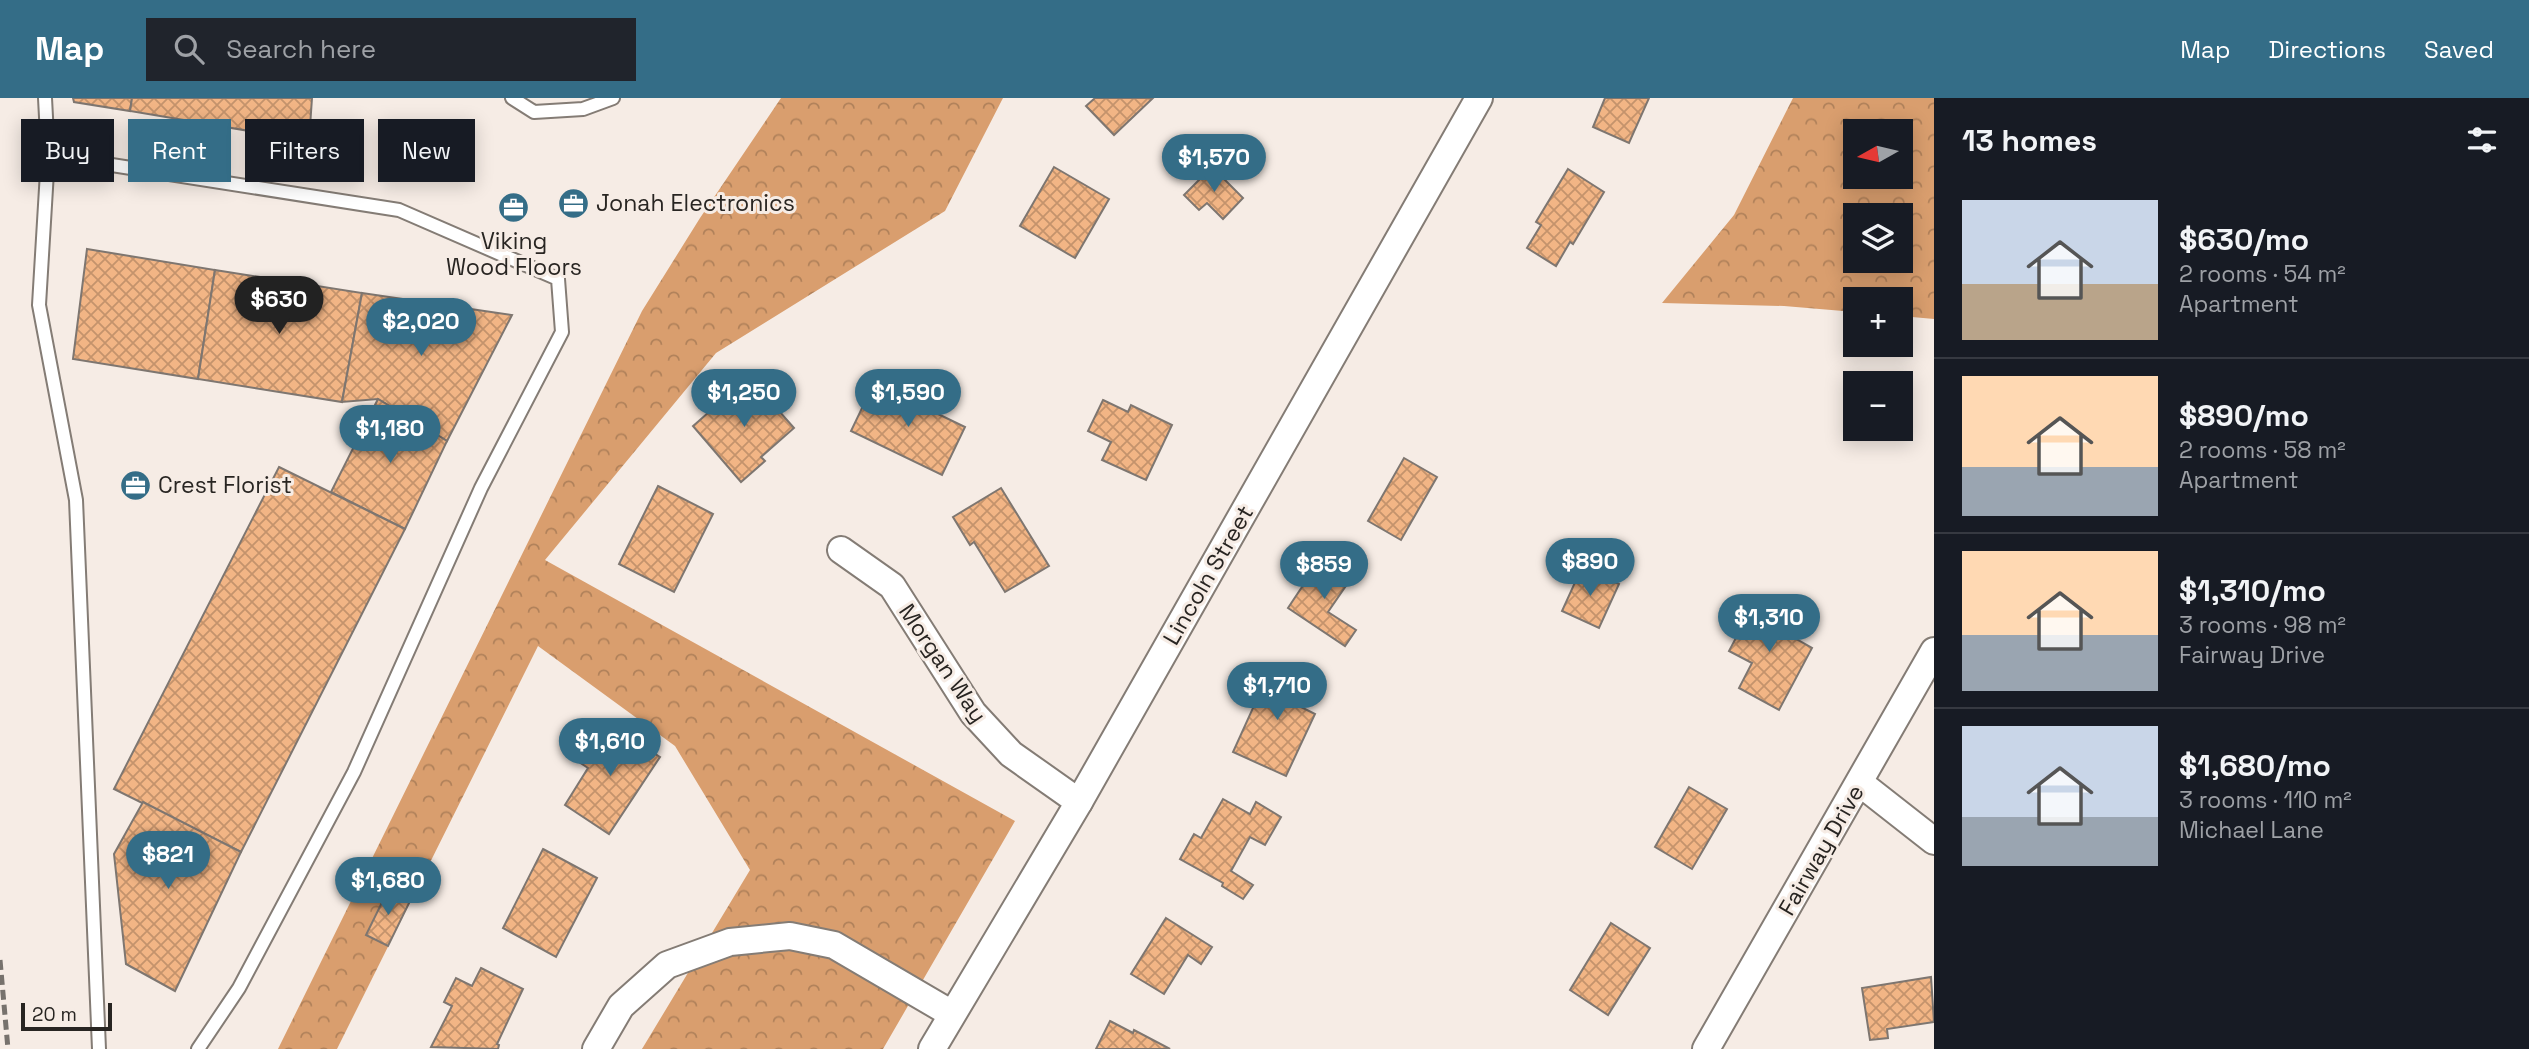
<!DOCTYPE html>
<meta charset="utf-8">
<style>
body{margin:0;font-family:"Space Grotesk",sans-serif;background:#20242c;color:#f1f3f6;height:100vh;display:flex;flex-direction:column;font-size:26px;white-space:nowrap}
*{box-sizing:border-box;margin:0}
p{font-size:23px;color:#9ea1a6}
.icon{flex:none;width:38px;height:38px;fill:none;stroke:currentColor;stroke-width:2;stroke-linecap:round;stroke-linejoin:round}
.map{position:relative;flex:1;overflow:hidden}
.details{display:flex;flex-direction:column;background:#171b24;width:595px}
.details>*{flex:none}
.hud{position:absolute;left:21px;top:21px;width:665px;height:63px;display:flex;gap:14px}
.needle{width:46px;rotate:262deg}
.tools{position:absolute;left:1843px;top:21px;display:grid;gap:14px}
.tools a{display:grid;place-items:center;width:70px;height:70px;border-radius:0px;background:#171b24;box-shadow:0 4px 18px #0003;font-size:35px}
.scale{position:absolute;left:21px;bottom:18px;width:91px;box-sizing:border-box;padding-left:7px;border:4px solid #282522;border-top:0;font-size:19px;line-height:24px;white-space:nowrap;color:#282522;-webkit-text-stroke:5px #f6ece5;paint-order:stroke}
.price{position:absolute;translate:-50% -60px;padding:0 16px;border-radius:24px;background:#346d87;color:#fff;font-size:23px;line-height:46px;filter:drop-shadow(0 2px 4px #0008)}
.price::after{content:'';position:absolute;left:50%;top:42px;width:21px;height:16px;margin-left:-10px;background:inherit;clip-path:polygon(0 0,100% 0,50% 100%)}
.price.on{background:#222;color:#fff}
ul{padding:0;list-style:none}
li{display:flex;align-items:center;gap:21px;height:175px;padding:0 28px}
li+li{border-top:2px solid #363941}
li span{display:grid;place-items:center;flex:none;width:196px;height:140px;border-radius:0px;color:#555}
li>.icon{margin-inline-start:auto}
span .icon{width:84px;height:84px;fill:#fffc;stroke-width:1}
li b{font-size:30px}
h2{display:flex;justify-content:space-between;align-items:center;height:84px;padding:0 28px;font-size:30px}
.tag{padding:0 24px;border-radius:0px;background:#171b24;box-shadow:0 4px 18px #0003;font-size:24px;line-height:63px}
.tag.on{background:#346d87;color:#fff}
header{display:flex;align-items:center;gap:42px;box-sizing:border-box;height:98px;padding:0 35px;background:#346d87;color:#fff}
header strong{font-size:33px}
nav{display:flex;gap:38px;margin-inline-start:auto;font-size:24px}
.search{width:490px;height:63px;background:#20242c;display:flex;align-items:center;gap:18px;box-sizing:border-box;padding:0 24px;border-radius:0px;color:#9ea1a6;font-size:26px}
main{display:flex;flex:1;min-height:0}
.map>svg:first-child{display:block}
</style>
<header>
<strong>Map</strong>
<div class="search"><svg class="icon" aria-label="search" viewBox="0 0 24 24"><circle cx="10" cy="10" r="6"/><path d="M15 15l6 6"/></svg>Search here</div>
<nav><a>Map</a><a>Directions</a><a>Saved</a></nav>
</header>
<main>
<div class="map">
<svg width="1934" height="951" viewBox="0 0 1934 951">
<defs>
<pattern id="forest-crowns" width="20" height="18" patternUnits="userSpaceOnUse" patternTransform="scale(1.75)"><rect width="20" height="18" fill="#d99e6e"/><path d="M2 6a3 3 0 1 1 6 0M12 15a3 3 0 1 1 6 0" fill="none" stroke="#b0815a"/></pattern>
<pattern id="building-cross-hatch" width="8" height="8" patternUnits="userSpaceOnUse" patternTransform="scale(1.75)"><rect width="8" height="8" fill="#f2b585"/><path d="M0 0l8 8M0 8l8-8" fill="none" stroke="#c4936c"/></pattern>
</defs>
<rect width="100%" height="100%" fill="#f6ece5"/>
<!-- forest -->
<g fill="url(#forest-crowns)" fill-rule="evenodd">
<path d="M781 0H1003L945 113 716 255 545 462 1015 723 883 951H642L750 772 675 648 538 548 337 951H278L642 213 700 120Z"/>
<path d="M1793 0H1934V221L1901 218 1900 201H1855V214L1784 208 1662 205 1734 117ZM1855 33H1900V79H1855ZM1855 117H1900V163H1855Z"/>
</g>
<!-- building -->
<g fill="url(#building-cross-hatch)" stroke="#7e7670" stroke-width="2">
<path d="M73 0H132L130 13 74 4Z"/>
<path d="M132 0H312L309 43 130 13Z"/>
<path d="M1095 0H1153L1114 37 1086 8Z"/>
<path d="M1605 0H1649L1629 45 1593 29Z"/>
<path d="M1054 69 1109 101 1075 160 1020 128Z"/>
<path d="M1212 69 1243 100 1223 121 1207 105 1199 112 1184 97Z"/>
<path d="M1568 71 1604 94 1573 146 1570 144 1556 168 1527 150 1541 127 1536 124Z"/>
<path d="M87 151 215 172 198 281 73 261Z"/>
<path d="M215 172 362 195 342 304 198 281Z"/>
<path d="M362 195 512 217 447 343 378 301 342 304Z"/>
<path d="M749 279 794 330 761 359 765 363 741 384 693 328Z"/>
<path d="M874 285 965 329 942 377 851 333Z"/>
<path d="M378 301 447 343 405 431 331 394Z"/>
<path d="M1103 302 1128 314 1131 307 1172 327 1146 382 1102 362 1111 344 1088 333Z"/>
<path d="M1404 360 1437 379 1401 442 1368 423Z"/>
<path d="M279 369 405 431 241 754 114 691Z"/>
<path d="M658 388 713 416 674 494 619 466Z"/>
<path d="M1001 390 1049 468 1005 494 974 444 970 447 953 419Z"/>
<path d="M1322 459 1352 479 1328 514 1356 532 1345 548 1288 510Z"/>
<path d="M1582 469 1619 486 1599 530 1562 513Z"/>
<path d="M1757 500 1792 519 1784 534 1812 550 1779 612 1739 590 1752 565 1729 553Z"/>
<path d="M1273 566 1312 585 1301 609 1315 616 1286 678 1233 654Z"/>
<path d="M612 628 660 659 609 736 565 707 588 670 573 660 588 638 600 646Z"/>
<path d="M1689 689 1727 711 1692 771 1655 749Z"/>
<path d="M1223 701 1250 716 1256 704 1281 719 1265 747 1250 739 1231 773 1253 787 1243 801 1222 788 1223 785 1180 761 1194 736 1201 740Z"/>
<path d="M143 704 241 754 175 893 126 866 114 756Z"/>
<path d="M543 751 597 780 556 859 503 830Z"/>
<path d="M389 790 411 801 388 848 366 837Z"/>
<path d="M1166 820 1212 849 1201 866 1188 857 1164 896 1131 876Z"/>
<path d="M1611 825 1650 850 1608 917 1570 892Z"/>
<path d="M481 870 523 891 497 946 499 947 498 951 431 949 452 908 444 904 456 880 472 888Z"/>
<path d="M1931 879 1934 924 1887 931 1888 940 1870 942 1862 890Z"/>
<path d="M1110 923 1133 935 1134 932 1170 951H1096Z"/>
</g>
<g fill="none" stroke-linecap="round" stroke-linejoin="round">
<defs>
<g id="service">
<path d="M45 0 48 57 39 207 76 402 99 951"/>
<path d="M512 0 534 14 583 11 613 0"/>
<path d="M48 57 399 112 558 181 562 234 481 390 354 674 239 890 198 951"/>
</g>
<g id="minor">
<path d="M841 452 892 488 973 615 1011 656 1079 704"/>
<path d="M1860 685 1934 743"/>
<path d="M596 951 621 908 667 867 730 844 790 838 834 847 952 916"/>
<path d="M932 951 1079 704 1479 0"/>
<path d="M1706 951 1934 553"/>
</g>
</defs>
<!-- service casing -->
<use href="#service" stroke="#847c75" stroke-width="16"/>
<!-- minor casing -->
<use href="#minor" stroke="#847c75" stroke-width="30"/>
<!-- service -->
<use href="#service" stroke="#fff" stroke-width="12"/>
<!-- minor -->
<use href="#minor" stroke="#fff" stroke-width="26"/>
<!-- rail -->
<path stroke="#77726d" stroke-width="5" stroke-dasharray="10 5" stroke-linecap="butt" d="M0 862 8 951"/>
</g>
<!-- icons -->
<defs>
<symbol id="office-disc" viewBox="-11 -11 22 22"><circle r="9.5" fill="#346d87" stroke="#f6ece5"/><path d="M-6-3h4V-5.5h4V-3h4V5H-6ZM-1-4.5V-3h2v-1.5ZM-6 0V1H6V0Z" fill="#fff"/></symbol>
</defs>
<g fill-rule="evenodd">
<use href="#office-disc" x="556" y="88" width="35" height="35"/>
<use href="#office-disc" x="496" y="92" width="35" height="35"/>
<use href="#office-disc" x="118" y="370" width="35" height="35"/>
</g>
<g text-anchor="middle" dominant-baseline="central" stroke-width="6" stroke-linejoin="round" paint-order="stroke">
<!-- poi labels -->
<g font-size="23" fill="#282522" stroke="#f6ece5" text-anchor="start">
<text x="596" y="105">Jonah Electronics</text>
<text x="514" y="143" text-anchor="middle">Viking<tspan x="514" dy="26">Wood Floors</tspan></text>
<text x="158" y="387">Crest Florist</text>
</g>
<!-- street labels -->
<g font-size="23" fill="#282522" stroke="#f6ece5">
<text transform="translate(1208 477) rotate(-60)">Lincoln Street</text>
<text transform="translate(943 565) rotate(56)">Morgan Way</text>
<text transform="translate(1821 752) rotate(-60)">Fairway Drive</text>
</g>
</g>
</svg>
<div class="tools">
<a><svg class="needle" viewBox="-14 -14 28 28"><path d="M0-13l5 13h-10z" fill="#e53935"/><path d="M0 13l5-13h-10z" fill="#9ea1a6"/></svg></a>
<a><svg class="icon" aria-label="layers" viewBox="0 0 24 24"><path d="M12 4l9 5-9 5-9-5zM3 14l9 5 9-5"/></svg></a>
<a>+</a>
<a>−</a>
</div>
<div class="scale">20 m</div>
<b class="price" style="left:1214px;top:96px">$1,570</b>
<b class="price on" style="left:279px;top:238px">$630</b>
<b class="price" style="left:421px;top:260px">$2,020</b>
<b class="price" style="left:744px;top:331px">$1,250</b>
<b class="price" style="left:908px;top:331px">$1,590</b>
<b class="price" style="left:390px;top:367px">$1,180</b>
<b class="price" style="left:1590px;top:500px">$890</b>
<b class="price" style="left:1324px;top:503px">$859</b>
<b class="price" style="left:1769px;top:556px">$1,310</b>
<b class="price" style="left:1277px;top:624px">$1,710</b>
<b class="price" style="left:610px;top:680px">$1,610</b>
<b class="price" style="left:168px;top:793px">$821</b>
<b class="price" style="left:388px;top:819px">$1,680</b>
<div class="hud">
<a class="tag">Buy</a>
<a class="tag on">Rent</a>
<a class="tag">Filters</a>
<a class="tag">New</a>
</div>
</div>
<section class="details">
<h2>13 homes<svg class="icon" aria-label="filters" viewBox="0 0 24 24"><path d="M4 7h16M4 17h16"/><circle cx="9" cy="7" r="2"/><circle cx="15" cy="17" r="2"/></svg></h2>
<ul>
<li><span style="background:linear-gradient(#c9d6e8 60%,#b9a48a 0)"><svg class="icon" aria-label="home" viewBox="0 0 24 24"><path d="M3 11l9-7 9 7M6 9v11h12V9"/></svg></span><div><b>$630/mo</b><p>2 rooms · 54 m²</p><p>Apartment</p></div></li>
<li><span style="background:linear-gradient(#ffd9b3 65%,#9aa5b1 0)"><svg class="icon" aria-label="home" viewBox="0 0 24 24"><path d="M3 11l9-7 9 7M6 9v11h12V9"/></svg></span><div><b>$890/mo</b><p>2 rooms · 58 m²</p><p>Apartment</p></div></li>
<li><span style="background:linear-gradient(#ffd9b3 60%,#9aa5b1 0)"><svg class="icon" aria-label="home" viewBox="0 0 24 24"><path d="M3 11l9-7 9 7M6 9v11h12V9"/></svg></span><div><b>$1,310/mo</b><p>3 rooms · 98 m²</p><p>Fairway Drive</p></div></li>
<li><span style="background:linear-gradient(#c9d6e8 65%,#9aa5b1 0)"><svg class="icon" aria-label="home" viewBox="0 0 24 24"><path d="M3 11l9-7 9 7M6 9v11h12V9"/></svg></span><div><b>$1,680/mo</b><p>3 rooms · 110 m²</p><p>Michael Lane</p></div></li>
</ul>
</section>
</main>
